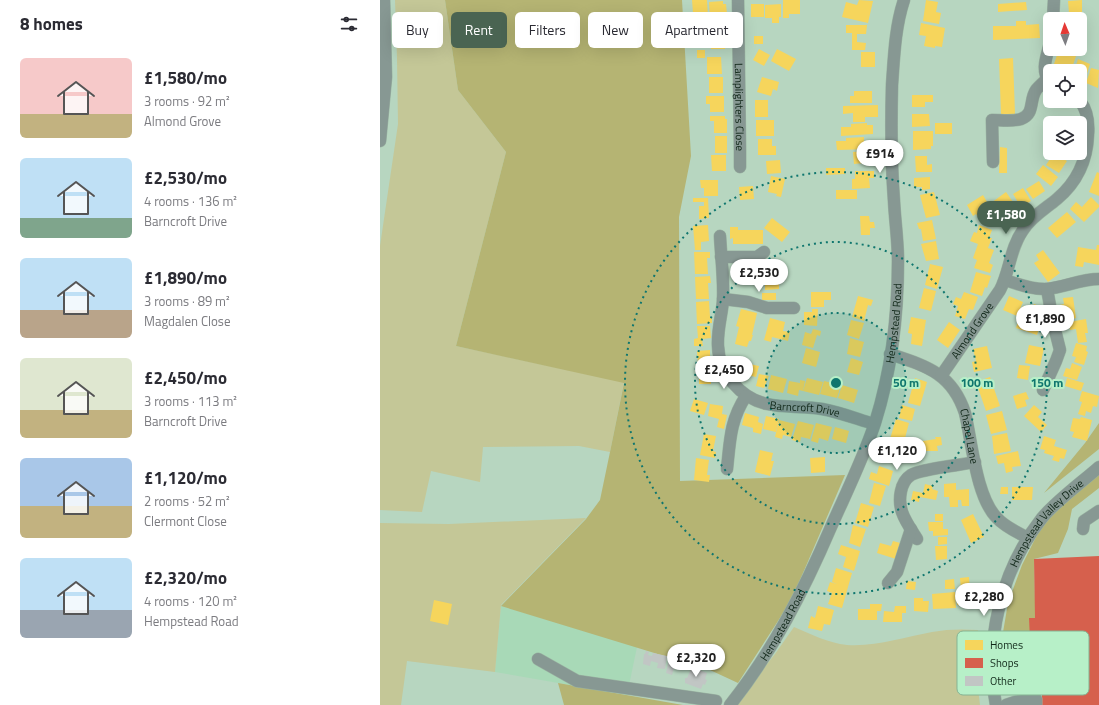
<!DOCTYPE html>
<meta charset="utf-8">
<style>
body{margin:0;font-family:"Titillium Web",sans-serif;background:#f2f2f3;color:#2b2b33;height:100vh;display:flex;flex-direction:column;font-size:15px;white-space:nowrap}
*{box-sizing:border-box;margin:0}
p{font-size:13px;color:#7c7c81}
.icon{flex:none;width:22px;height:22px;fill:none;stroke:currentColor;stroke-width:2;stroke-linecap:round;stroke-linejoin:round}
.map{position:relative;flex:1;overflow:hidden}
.sheet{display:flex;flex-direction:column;background:#fff;width:380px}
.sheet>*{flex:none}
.banner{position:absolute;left:12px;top:12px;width:380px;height:36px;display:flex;gap:8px}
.needle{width:26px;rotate:358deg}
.controls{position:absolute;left:663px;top:12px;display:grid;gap:8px}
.controls a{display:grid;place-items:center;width:44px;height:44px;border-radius:6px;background:#fff;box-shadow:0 4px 16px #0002;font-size:20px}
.price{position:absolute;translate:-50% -34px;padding:0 9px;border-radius:14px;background:#fff;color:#222;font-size:13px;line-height:26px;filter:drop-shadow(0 1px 2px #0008)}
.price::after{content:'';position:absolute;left:50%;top:24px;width:12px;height:9px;margin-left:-6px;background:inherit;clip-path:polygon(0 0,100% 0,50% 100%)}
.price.selected{background:#4a6452;color:#fff}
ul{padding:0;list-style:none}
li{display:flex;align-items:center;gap:12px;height:100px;padding:0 20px}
li span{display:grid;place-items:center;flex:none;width:112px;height:80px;border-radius:6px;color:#555}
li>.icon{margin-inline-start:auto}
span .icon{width:48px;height:48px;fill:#fffc;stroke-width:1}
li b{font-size:17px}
h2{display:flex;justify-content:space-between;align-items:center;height:48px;padding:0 20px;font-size:17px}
.tag{padding:0 14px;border-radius:6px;background:#fff;box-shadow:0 4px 16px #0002;font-size:14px;line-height:36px}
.tag.selected{background:#4a6452;color:#fff}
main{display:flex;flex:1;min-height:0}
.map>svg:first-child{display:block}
</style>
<main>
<section class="sheet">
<h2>8 homes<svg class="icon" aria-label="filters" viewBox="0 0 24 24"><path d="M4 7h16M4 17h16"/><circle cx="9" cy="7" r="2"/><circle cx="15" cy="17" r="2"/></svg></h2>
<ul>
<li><span style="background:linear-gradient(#f6c9c9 70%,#c2b280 0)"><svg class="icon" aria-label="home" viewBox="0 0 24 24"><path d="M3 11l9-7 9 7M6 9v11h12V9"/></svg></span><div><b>£1,580/mo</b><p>3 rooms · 92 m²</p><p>Almond Grove</p></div></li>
<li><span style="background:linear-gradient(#bfe0f5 75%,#7fa58c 0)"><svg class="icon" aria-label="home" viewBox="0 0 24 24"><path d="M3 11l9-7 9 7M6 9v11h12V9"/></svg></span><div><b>£2,530/mo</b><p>4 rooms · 136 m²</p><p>Barncroft Drive</p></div></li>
<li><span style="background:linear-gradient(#bfe0f5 65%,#b9a48a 0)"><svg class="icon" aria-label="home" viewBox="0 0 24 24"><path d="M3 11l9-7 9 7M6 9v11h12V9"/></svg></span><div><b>£1,890/mo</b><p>3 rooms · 89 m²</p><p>Magdalen Close</p></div></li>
<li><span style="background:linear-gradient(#dfe7d0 65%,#c2b280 0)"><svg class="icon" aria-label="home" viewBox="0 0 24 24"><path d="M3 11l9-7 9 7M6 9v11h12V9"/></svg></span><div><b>£2,450/mo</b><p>3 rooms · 113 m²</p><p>Barncroft Drive</p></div></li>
<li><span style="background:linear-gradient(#a9c7e8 60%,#c2b280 0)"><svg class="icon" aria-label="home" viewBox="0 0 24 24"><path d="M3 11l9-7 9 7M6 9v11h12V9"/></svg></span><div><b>£1,120/mo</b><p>2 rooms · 52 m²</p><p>Clermont Close</p></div></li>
<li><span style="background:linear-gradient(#bfe0f5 65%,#9aa5b1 0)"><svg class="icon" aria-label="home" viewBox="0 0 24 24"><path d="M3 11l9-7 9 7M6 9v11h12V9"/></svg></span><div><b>£2,320/mo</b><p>4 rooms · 120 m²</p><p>Hempstead Road</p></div></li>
</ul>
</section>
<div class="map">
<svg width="719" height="705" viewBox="0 0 719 705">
<rect width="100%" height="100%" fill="#b7d6c0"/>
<!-- built -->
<path fill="#a8d9b7" d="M121 606 257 647 247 695 115 672Z"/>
<!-- green -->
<g fill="#c4c797">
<path d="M15 0H65L78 90 126 152 76 346 244 382 230 452 199 446 103 447 100 482 51 471 42 512 0 510V246L18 124 17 58Z"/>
<path d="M206 518 121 605 115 672 27 661 21 705H0V523L69 524Z"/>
<path d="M414 627C431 634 448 643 467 645 496 647 524 637 552 632 567 629 583 629 598 630 595 655 597 681 600 705H355L395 654Z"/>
</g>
<!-- forest -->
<g fill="#b5b473">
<path d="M65 0H302L311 156 299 217 300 481 465 475 411 601 358 683 330 670 121 606 206 519 220 500 230 452 244 383 76 346 126 152 78 90Z"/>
<path d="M719 423V449L664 493 705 443Z"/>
<path d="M719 474V488L692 509 688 529 678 553 654 559 657 687 635 691 622 681 621 644 628 603 642 565 663 523Z"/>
<path d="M178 683 303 705H184Z"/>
</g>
<!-- homes -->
<g fill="#f6d55c">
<path d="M312 0H327L328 17 319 18V13H313Z"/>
<path d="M403 0H420V14H409V18H403Z"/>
<path d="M479 0 493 1 488 23 462 17 466 2 477 5Z"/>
<path d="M546 0 558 2 556 12 561 13 559 24 543 21Z"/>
<path d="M702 0V12L689 13 688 1Z"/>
<path d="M343 1V4H346L347 14 338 15 339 19 330 20 329 2Z"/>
<path d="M646 2 647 10 618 12V4Z"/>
<rect x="371" y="4" width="13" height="13"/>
<path d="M401 4V17H399V23H392V18H385V5Z"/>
<path d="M700 19H702V25H707V36H700Z"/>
<path d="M636 21H646V25L659 24 660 38 613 40V26H636Z"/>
<path d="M541 23 565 28 562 47 555 46V48L544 46 546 36 539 35Z"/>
<path d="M466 25H487L486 34H477V42L486 43 485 50H472V33H466Z"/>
<path d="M327 33H345V49H331V41L327 42Z"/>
<rect x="374" y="36" width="9" height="8"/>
<path d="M379 49 390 55 384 66 373 60Z"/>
<path d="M397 49 416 59 409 71 391 61Z"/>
<path d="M679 49H685L697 53 691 71H686L673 67Z"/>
<rect x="317" y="50" width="8" height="8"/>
<rect x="481" y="52" width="14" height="15"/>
<path d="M327 57H341L342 74H327Z"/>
<path d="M633 58 635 114H621L619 59Z"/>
<path d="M698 59 710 64 705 80 700 78V71H694Z"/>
<path d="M711 68 719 70 718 88 706 83Z"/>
<rect x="329" y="77" width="14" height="16"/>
<path d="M382 77 399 82 397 91 393 89 391 96 377 92Z"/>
<path d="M474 91H492V103H470V96H474Z"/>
<path d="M532 95H553V102H545V107H532Z"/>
<path d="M326 96H344V112H330V104H326Z"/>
<rect x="375" y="100" width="13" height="17"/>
<path d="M498 105V117H485V122H473V113L463 114V106Z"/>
<path d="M532 114H549L550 126 532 127Z"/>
<path d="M330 116H345V119H347V133H334V121H330Z"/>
<rect x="376" y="120" width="18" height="16"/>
<path d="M487 123V125H493V134L461 136V127H471V124Z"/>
<rect x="555" y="123" width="17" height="11"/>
<path d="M533 131H553V146H551V149L533 150Z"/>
<rect x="335" y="136" width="12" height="17"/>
<path d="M484 137V141H493V149L457 150 456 141H466V138Z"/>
<path d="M378 139H392V146H396V155H378Z"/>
<path d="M620 147 627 148V173H619Z"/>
<path d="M485 151V156L493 155 494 162 474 164 473 152Z"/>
<path d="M674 153 687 161 679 173 666 165Z"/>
<path d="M331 155H346V171H332Z"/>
<path d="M535 156H547V165L552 164V172H536Z"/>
<path d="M400 160 401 173 387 174 386 161Z"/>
<path d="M663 165 678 177 671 186 656 174Z"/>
<path d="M446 168H465V174L446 175Z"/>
<path d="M475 171H494V178H489L490 188 472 189V179H475Z"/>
<path d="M717 172 719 173V196L709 192Z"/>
<path d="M391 176 405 179 401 197 396 196 397 194 388 192Z"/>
<path d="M550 177V189L542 190V187H534V178Z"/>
<path d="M320 180H338V196H324V188H321Z"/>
<path d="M659 181 665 191 653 199 646 189Z"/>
<path d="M373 186 374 199 360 200 359 187Z"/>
<path d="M643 188 651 201 641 207 633 194Z"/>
<rect x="456" y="190" width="21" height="9"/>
<path d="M554 192 560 215 546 218 540 195Z"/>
<path d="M626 192 635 205 626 211 629 215 622 220 611 203Z"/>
<path d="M603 195 613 212 602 219 604 223 602 224 596 214 593 216 587 205Z"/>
<path d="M711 197 719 205V207L704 222 690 209 696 202 702 207Z"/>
<path d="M313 198H328L329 218 319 219V206H324V202H313Z"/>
<path d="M687 212 696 222 677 238 668 228Z"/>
<path d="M480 216H489L490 222H494L495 228H490V235H481Z"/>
<path d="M392 218 410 232 402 242 384 228Z"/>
<path d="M552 220 556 239 543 241 541 229H539L537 223Z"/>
<path d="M328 225 329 241 321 242V250H315L313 226Z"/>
<path d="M599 225 612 230 609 238H612L608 248 614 250 609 263 613 265 610 273 594 268 597 260 593 258 598 244 590 241 594 232 597 233Z"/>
<path d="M350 227H358V230H383V244H353V238L350 239Z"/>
<path d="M556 241 559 259 546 261 541 244Z"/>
<path d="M717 245H719V265L704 262 703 267 695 266 698 247 716 250Z"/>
<path d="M663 250 680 273 668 282 654 263 659 260 656 255Z"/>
<path d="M314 252H330V258H327L328 274H315Z"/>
<rect x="384" y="261" width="14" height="7"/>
<path d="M550 264 563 267 557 289 545 285Z"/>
<rect x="385" y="271" width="13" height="8"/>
<path d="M596 272 611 276 607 288 605 287 602 296 590 292Z"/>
<path d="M330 276 331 283H328L329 299H316L315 277Z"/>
<path d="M385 282H399V289L385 290Z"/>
<path d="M544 288 556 291 551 311 539 308Z"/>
<path d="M431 292H451V300H444V307H431Z"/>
<path d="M584 292 598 297 593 310 589 309 585 319 575 316 578 306 573 304 576 297 581 299Z"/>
<rect x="382" y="293" width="14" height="7"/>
<path d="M478 296 493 300 491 306 488 305 484 321 472 317Z"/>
<path d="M629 296 643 302 637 316 623 310Z"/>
<path d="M693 297 696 318 688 320 687 312 681 313 680 305 684 304 683 298Z"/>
<path d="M329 301 330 317H332V323L317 324 316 302Z"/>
<path d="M654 304 662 307 657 322 661 323 657 335 636 328 643 306 652 309Z"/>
<path d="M361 309 377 313 372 335H373L371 341H369L367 347 355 344 359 327 356 326Z"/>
<path d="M432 309H438L437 326 424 325V312H432Z"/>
<path d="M531 317 546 320 542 346 531 344 532 334 528 333Z"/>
<path d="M390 318 405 322 403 331 410 332 408 341 392 337 391 342 384 340Z"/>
<path d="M706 319 708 333H705L707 342 698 343 696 329 690 330 689 322Z"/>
<path d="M471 320 484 323 479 339 467 335Z"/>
<path d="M569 322 580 330 568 348 557 340Z"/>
<path d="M317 326H330L331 338 322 339 323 346H314V339L318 338Z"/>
<path d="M433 329 441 331 440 336 437 335 433 348 422 345 425 332 431 334Z"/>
<path d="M470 338 484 342 480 357 467 354Z"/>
<path d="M696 343 707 346 706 351 708 352 704 365 694 362 696 357 692 356Z"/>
<path d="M649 345 664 348 660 366 645 363Z"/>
<path d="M607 346 612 368 594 372 592 362 596 361 593 349Z"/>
<path d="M426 348 440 352 436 367 422 363Z"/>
<path d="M330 350V363H318L317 351Z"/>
<path d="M471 358 483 362 479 375 467 372Z"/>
<path d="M365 363 379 366 376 377 362 374Z"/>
<path d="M692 363 702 367 697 380 683 376 686 368 690 369Z"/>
<path d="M639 365 650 366 648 380 637 378Z"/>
<rect x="319" y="371" width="12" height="13"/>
<path d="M379 374 389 376 384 388 376 386Z"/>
<path d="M391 375 407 379 403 393 388 389Z"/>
<path d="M610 377 620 406 606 411 596 382Z"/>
<path d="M427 378 443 382 439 395 423 391Z"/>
<path d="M535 378 547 382 540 406 528 403Z"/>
<path d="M687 378 704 383 701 391 685 386Z"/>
<path d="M420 380 425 381 423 391 419 390 418 396 407 393 409 381 420 383Z"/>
<path d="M444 381 461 385 457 398 440 394Z"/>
<path d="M462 385 478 390 474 403 458 398Z"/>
<path d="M702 391 719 396 717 407 713 406 711 413 706 411 705 416 698 414 702 402 699 401Z"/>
<path d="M646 392 649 399 645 400 647 406 637 409 633 396Z"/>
<path d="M314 399 328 403 324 415 310 411Z"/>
<path d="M330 404 343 406 342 414 347 415 344 429 337 427 339 419 328 416Z"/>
<path d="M522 405 535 409 532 421 519 418Z"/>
<path d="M654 405 662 412 658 417 667 425 661 432 644 416Z"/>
<path d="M622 411 627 430 611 434 606 415Z"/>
<path d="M365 413 379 417 378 422 383 424 381 434 373 432V428L362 425Z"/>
<path d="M386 416 399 419 396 432 383 429Z"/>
<path d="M701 417 712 420 707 441 692 437 694 432 690 431 693 418 700 419Z"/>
<path d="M516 419 529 423 525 438 521 437 520 441 510 439Z"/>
<path d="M399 420 415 424 411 437 403 435 402 439 395 437Z"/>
<path d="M418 421 434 425 430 439 421 437 420 442 412 440Z"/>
<path d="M436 423 452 427 448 441 439 438 438 443 431 441Z"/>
<path d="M455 427 469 431 466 443 452 439Z"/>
<path d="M627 433 631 451 614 454 612 436Z"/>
<path d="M324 434 336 436 333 451 336 452 335 458 320 455Z"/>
<path d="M664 436 676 440 674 446 687 450 684 459 680 458 679 462 672 460 674 456 664 453 665 450 660 449Z"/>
<path d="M555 437H561L562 445 557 446 558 451H544L543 441 556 439Z"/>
<path d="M505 439 522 445 517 460 500 455Z"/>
<path d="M380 450 393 453 391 461H394L390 476 375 472Z"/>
<path d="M638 451 641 466 632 467 633 471 626 473 624 463 618 464 616 456Z"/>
<path d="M445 457V472L431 473 430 458Z"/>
<path d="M316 458 329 460 327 475H330L329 482 314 480Z"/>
<path d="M499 466 513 471 509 486 489 479 491 472 497 474Z"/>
<path d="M494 483 506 486 500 506 489 503Z"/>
<path d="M576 483V490L589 489V506H582L581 500H578V507H570L569 497H564V484Z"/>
<path d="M545 484 553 486 552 489 558 491 556 500 540 497 539 502 531 500 533 491 543 493Z"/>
<path d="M621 487H628V494H620Z"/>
<path d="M632 487H653L652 500H632Z"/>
<path d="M481 503 494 507 488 527 475 523Z"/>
<rect x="555" y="514" width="8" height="7"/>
<path d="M593 514 604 537 591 543 581 520Z"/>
<path d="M548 522H563V529H568V535L553 536V531H549Z"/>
<path d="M473 525 486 529 480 547 469 543Z"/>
<path d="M558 537H567V544L558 545Z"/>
<path d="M513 541 524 544 516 559 497 553 500 543 511 546Z"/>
<path d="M461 545 480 551 474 571 463 567 466 557 458 554Z"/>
<path d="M555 546H567V559L556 560Z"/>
<path d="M456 568 472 573 462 608 448 604 452 593 447 591 450 582 457 584 452 582Z"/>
<path d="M589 577 590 591 598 590 599 595 603 594 604 603 577 605 576 591H581L580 578Z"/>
<path d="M574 579 575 589H565V580Z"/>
<path d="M527 581 536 582 535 590 526 589Z"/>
<path d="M575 592 576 608 553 609 552 594Z"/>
<path d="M534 598H543V601H549L548 612 534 611Z"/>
<path d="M54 600 72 604 68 625 50 621Z"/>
<path d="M490 604H502L501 611H497V620H478V609H490Z"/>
<path d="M438 606 454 610 450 625 444 624 442 631 428 628 431 616 435 618Z"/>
<path d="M515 606H526V613H522V622H503L504 611 514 612Z"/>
</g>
<!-- shops -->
<path fill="#d6604d" d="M719 556V705H662V687H657L656 662H651L649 618H655L654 559Z"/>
<!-- building -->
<g fill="#c1c6c4">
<path d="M266 651 269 652 268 655 272 656 273 653 287 656 285 669 277 668 278 663 271 661 270 666 263 664 264 654H265Z"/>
<path d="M289 659 301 661 300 666 295 665 292 675 286 673Z"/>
<path d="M312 667 327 673 325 679 327 680 325 685 323 684 321 689 305 683V678H307Z"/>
</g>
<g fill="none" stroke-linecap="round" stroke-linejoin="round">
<defs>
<g id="minor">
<path id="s1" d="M358 0 360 150V167"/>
<path d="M673 19 674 0"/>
<path d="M670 43C667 56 660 71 670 82"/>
<path d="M0 141 6 77 4 0"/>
<path d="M613 162 612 120C621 120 632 122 641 119 655 114 649 100 656 90 659 86 664 82 667 79"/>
<path id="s2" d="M340 236C341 257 344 279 343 300 342 315 337 330 338 346 339 373 360 398 387 404 405 408 424 406 442 409 459 412 477 419 494 424"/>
<path d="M341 257H377L384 252"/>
<path d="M625 280C638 284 653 290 667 289 685 287 701 279 719 279"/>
<path d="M343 299 368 302 387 308H414"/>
<path id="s3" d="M510 354C546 366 572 373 585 413 592 442 596 497 617 518 625 527 637 532 648 538"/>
<path id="s4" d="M561 376 620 290C630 271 630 248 643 230 651 217 665 209 677 199 696 183 707 161 708 135 709 123 708 111 700 101"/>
<path d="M663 390 676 361 680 350 673 322 667 289"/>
<path d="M347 469C350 441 350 420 366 396"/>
<path d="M703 529 704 521 719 511"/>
<path d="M537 539C532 531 525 521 522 512 518 500 520 482 531 475 540 469 582 465 595 462"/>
<path d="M508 583 517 572 531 529"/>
<path d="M158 659 197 681 336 701"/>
<path id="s5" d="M350 705C393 651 424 590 451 527 466 493 483 459 495 423 511 372 518 315 518 261 518 241 515 221 514 201 511 162 511 124 512 85 514 57 515 27 524 0"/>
<path id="s6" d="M616 705C604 641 621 570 662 518 676 501 702 482 719 467"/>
<path d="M626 705 635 702 656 699V705"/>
</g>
</defs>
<!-- minor casing -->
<use href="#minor" stroke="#9bb4a2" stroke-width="13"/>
<!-- minor -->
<use href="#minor" stroke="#879893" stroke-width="12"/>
</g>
<!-- distance rings -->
<circle cx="456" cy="383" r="70" fill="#0f766e" fill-opacity=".12"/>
<g fill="none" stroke="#0f766e" stroke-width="2" stroke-dasharray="2 4">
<circle cx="456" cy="383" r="70"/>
<circle cx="456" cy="383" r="141"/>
<circle cx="456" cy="383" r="211"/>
</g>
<g text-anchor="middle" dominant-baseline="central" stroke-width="4" stroke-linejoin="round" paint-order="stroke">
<!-- street labels -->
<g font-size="11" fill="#0f2617" stroke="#b7f0c8">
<text stroke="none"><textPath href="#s1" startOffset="107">Lamplighters Close</textPath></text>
<text stroke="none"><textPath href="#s5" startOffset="420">Hempstead Road</textPath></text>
<text stroke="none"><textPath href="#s4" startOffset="55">Almond Grove</textPath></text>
<text stroke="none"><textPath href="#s2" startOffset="230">Barncroft Drive</textPath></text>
<text stroke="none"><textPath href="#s3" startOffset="124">Chapel Lane</textPath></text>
<text stroke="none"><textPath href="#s6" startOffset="197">Hempstead Valley Drive</textPath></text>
<text stroke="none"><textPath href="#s5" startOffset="96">Hempstead Road</textPath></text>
</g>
</g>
<!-- legend -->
<rect x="577" y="631" width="132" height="64" rx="6" fill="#b7f0c8" stroke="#85b393" stroke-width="1"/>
<rect x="585" y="640" width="18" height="10" fill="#f6d55c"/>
<rect x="585" y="658" width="18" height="10" fill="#d6604d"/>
<rect x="585" y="676" width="18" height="10" fill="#c1c6c4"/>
<g font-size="11" fill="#0f2617">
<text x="610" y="649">Homes</text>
<text x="610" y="667">Shops</text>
<text x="610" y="685">Other</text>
</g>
<circle cx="456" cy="383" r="6" fill="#0f766e" stroke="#b7f0c8" stroke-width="2"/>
<g font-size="12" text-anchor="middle" font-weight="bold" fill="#0f766e" stroke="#b7f0c8" stroke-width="4" stroke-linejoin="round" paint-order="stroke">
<text x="526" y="387">50 m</text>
<text x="597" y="387">100 m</text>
<text x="667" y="387">150 m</text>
</g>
</svg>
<div class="controls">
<a><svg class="needle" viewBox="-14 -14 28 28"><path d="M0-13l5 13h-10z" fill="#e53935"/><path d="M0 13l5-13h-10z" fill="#7c7c81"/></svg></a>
<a><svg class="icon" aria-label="locate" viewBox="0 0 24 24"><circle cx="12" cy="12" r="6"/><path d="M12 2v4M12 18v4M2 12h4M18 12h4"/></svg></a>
<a><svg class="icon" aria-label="layers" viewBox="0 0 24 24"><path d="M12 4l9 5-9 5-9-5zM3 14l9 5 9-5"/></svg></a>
</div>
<b class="price" style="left:500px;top:174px">£914</b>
<b class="price selected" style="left:626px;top:235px">£1,580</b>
<b class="price" style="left:379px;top:293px">£2,530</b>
<b class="price" style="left:665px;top:339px">£1,890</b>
<b class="price" style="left:344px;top:390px">£2,450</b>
<b class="price" style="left:517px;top:471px">£1,120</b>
<b class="price" style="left:604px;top:617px">£2,280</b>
<b class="price" style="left:316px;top:678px">£2,320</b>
<div class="banner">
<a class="tag">Buy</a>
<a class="tag selected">Rent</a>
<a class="tag">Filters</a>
<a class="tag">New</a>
<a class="tag">Apartment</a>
</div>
</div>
</main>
